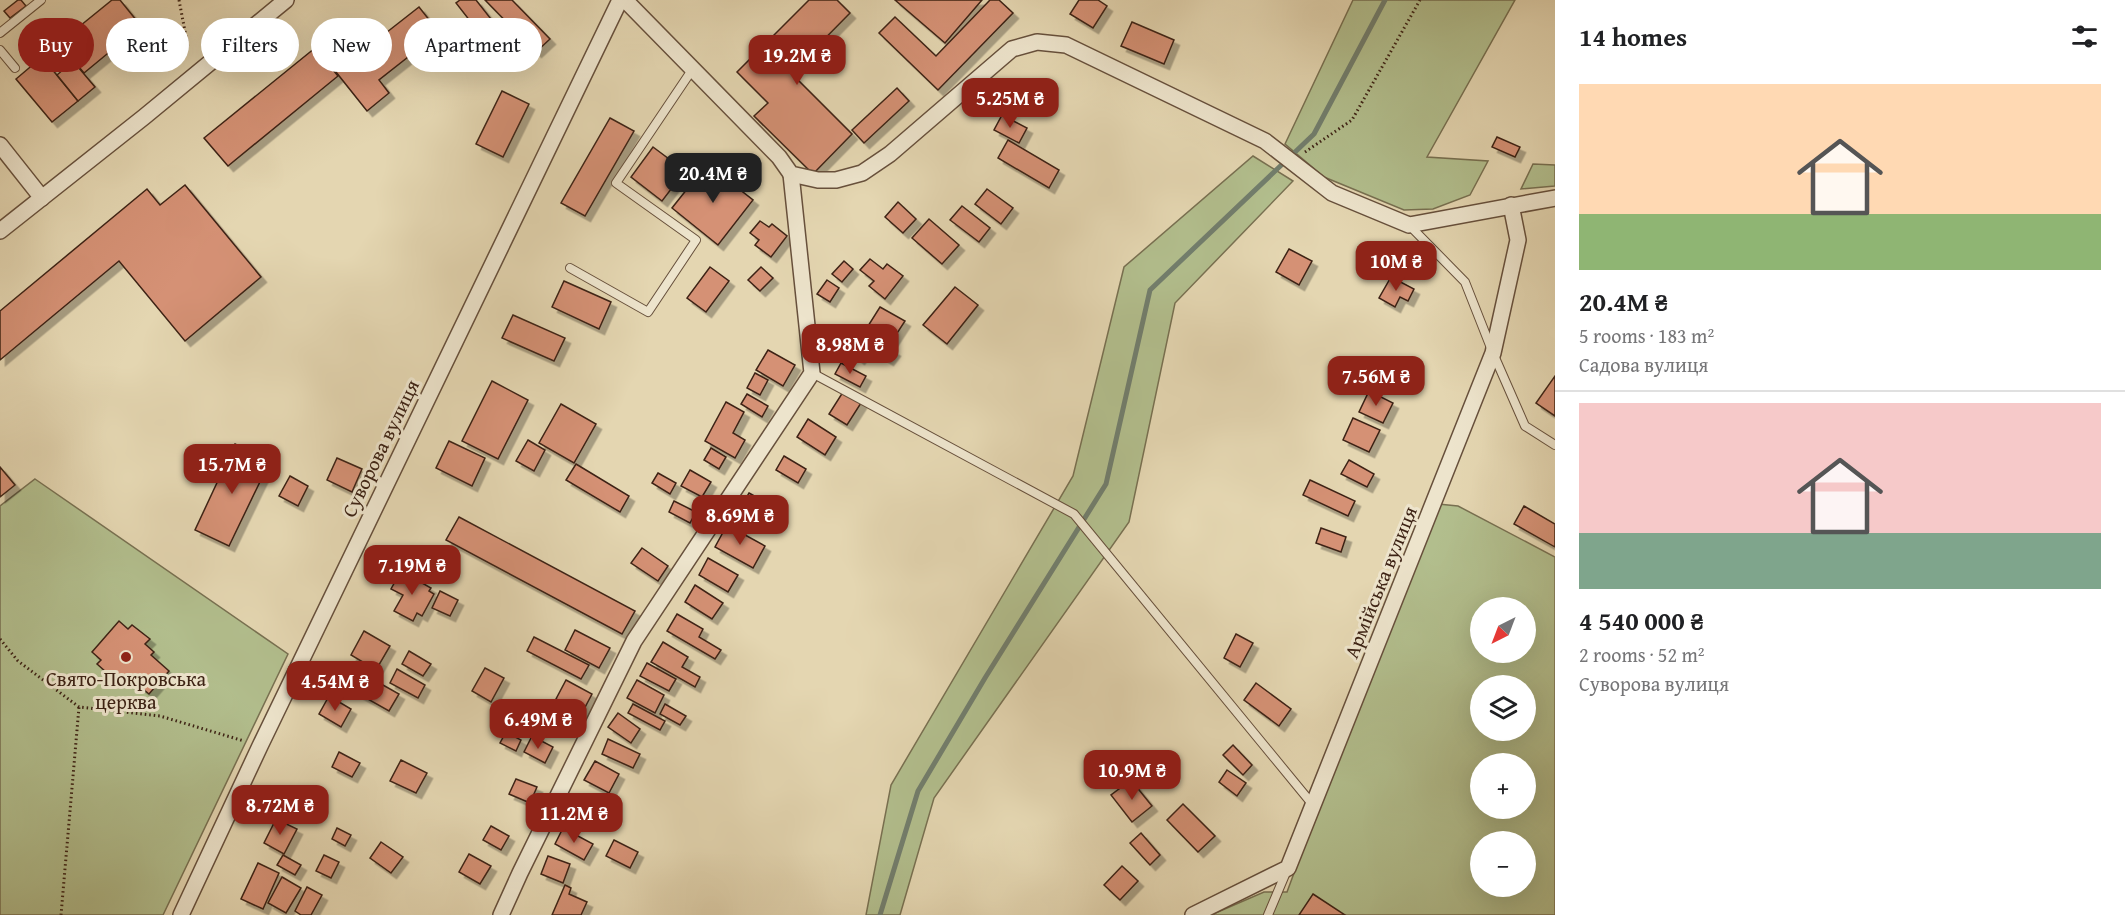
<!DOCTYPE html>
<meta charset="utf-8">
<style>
body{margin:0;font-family:"Gentium Book Plus",serif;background:#f2f2f2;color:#202124;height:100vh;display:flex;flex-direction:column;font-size:22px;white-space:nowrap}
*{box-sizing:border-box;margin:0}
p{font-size:20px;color:#757577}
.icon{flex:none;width:33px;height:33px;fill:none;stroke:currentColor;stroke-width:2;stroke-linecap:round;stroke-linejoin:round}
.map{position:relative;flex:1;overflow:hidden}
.side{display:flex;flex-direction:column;background:#fff;width:570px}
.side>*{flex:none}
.top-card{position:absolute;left:18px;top:18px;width:570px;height:54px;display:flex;gap:12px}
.needle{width:39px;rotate:222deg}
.buttons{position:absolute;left:1470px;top:597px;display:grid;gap:12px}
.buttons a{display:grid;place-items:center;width:66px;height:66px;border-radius:50%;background:#fff;box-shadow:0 6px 24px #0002;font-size:30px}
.price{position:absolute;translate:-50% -51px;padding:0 14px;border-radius:12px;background:#8f2418;color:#fff;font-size:20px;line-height:39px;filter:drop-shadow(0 2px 3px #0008)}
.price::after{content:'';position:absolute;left:50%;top:36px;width:18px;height:14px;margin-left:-9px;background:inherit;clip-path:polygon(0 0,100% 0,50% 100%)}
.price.selected{background:#222;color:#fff}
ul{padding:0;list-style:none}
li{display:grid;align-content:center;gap:12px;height:318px;padding:0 24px}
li+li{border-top:2px solid #e0e0e0}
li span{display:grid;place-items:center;height:186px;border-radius:0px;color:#555}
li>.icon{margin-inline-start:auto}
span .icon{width:108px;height:108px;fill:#fffc;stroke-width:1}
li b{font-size:26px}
h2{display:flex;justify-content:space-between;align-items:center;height:72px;padding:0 24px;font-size:26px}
.pill{padding:0 21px;border-radius:27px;background:#fff;box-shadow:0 6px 24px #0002;font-size:21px;line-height:54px}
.pill.selected{background:#8f2418;color:#fff}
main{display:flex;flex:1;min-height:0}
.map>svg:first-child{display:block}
</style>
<main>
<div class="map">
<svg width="1555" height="915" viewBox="0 0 1555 915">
<defs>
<filter id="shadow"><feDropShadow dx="5.5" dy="5.5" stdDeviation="0" flood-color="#0004"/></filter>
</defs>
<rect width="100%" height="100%" fill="#e4d6b1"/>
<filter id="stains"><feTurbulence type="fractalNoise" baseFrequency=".00333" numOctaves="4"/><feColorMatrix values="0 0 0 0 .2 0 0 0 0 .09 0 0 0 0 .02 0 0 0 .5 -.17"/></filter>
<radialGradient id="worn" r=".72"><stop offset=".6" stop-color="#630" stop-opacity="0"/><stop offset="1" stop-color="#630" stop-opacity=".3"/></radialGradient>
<!-- green -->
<g fill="#b2be8d" stroke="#787051" stroke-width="1.5" fill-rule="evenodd">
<path d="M1353 0H1515L1427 157 1488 161 1470 195 1433 209 1404 210 1324 177 1285 144Z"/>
<path d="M1253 156 1293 181 1175 303 1129 522 934 798 900 915H866L891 785 1073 476 1124 267Z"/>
<path d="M1533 164 1555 165V186L1521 189Z"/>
<path d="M35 479 288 654 163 915H0V506Z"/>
<path d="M1438 504 1458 506 1555 557V915H1211L1264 892H1287L1317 811ZM1480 608H1526V652H1480ZM1480 686H1526V730H1480ZM1480 764H1526V808H1480ZM1480 842H1526V886H1480Z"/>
</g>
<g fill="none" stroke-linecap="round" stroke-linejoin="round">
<!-- stream -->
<path stroke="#727e6d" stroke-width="5" d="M880 915 918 791 985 678 1106 484 1150 290 1314 134 1385 0"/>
</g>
<!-- building -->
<g fill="#d59175" stroke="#3d2315" stroke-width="1.5" filter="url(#shadow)">
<path d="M18 0H21L26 6 10 18 4 11Z"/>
<path d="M112 0H120L141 26 84 73 59 43Z"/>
<path d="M460 0H476L502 33 488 44 456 3Z"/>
<path d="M485 0H512L550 39 536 52Z"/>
<path d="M809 0H837L850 13 791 73 852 134 813 174 754 116 768 103 737 72Z"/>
<path d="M895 0H982L945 43Z"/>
<path d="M990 0H999L1013 13 938 90 879 33 895 17 936 56Z"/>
<path d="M1079 0H1098L1107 6 1093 28 1070 14Z"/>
<path d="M419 7 449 45 427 63 417 50 379 80 389 93 367 111 336 72Z"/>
<path d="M1132 22 1174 40 1164 64 1121 46Z"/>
<path d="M315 48 338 76 228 166 204 138Z"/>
<path d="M42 57 78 101 52 122 16 79Z"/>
<path d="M73 61 95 87 78 101 57 75Z"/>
<path d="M897 88 909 101 864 143 852 130Z"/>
<path d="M502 91 529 104 503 157 476 144Z"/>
<path d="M1002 115 1027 128 1019 143 994 130Z"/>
<path d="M610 118 634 131 585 216 561 203Z"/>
<path d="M1497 137 1520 147 1515 157 1492 147Z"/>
<path d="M1008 140 1059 170 1049 188 998 158Z"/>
<path d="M653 147 685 171 662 201 631 177Z"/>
<path d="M707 164 753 200 718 245 672 208Z"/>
<path d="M185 185 261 277 185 341 119 261 0 360V311L147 189 160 205Z"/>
<path d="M987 189 1013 208 1001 224 975 204Z"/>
<path d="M898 202 916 219 903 233 885 217Z"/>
<path d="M962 206 990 228 979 242 950 220Z"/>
<path d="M929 219 959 245 942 264 912 238Z"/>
<path d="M760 221 769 227 772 224 787 236 771 257 755 245 759 240 750 233Z"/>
<path d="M1289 249 1312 261 1299 285 1276 272Z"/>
<path d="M870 259 883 269 887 264 903 276 885 299 869 286 874 281 860 270Z"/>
<path d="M844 261 853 269 842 282 832 274Z"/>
<path d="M710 267 729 281 706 312 687 298Z"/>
<path d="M761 267 773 278 760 291 748 280Z"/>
<path d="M1391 277 1414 289 1408 301 1400 297 1395 307 1379 298Z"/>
<path d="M827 280 839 288 830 302 817 294Z"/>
<path d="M564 281 611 302 599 329 552 307Z"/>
<path d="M955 287 978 305 947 344 923 325Z"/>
<path d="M880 307 905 321 892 341 868 326Z"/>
<path d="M513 315 565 338 554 361 502 338Z"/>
<path d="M856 326 874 340 859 359 841 345Z"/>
<path d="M881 341 895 351 888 360 874 351Z"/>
<path d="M768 350 795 365 783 386 756 370Z"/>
<path d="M1374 359 1397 369 1392 381 1369 372Z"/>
<path d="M841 363 866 376 860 387 835 374Z"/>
<path d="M755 373 768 380 760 395 747 388Z"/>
<path d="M1555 376V416L1536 403Z"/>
<path d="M492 381 528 400 498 459 462 441Z"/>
<path d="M1369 391 1393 403 1383 423 1359 412Z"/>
<path d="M843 392 861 403 847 425 829 414Z"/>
<path d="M747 394 768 406 762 417 741 404Z"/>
<path d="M726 402 744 412 733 433 745 440 735 458 705 441Z"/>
<path d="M561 404 596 424 574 463 539 443Z"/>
<path d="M1353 418 1380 430 1369 452 1343 440Z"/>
<path d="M808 419 836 437 825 455 797 437Z"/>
<path d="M528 440 545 450 534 471 516 461Z"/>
<path d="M449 441 485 458 472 486 436 468Z"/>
<path d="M235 444 270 461 229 546 195 530Z"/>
<path d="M711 448 726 457 719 469 704 460Z"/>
<path d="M784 456 806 469 798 483 776 470Z"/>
<path d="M337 458 362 469 352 492 327 480Z"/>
<path d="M1349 460 1374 474 1367 487 1341 474Z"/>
<path d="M576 464 629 496 620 512 566 480Z"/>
<path d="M0 467 15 485 0 497Z"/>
<path d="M690 470 711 482 702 497 681 486Z"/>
<path d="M658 473 676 483 670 494 652 483Z"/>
<path d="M290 476 308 486 298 506 279 496Z"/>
<path d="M1310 480 1355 501 1348 516 1303 495Z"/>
<path d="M749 493 778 509 769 525 740 509Z"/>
<path d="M674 501 696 512 690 523 669 512Z"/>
<path d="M1524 506 1555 524V547L1514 524Z"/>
<path d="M459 517 635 611 622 634 446 540Z"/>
<path d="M727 525 765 546 753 568 715 547Z"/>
<path d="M1321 528 1346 537 1341 552 1316 543Z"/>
<path d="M642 548 668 566 658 581 631 563Z"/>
<path d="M708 558 738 575 728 592 699 575Z"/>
<path d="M401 571 431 588 429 591 434 594 422 616 417 613 413 621 394 611 403 595 391 589Z"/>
<path d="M695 585 723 603 712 619 685 602Z"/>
<path d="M440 591 458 600 450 616 432 608Z"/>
<path d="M677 614 703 629 699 637 721 650 715 659 667 631Z"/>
<path d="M119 621 128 629 132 625 150 639 145 644 154 652 151 655 169 671 149 694 131 679 128 683 119 675 115 680 97 664 101 660 92 652Z"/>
<path d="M575 630 610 648 599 668 565 650Z"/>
<path d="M364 631 390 646 376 670 351 655Z"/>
<path d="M1236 634 1253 643 1240 667 1224 658Z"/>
<path d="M534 637 589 665 581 679 527 651Z"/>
<path d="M663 642 688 657 682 667 700 677 695 687 651 662Z"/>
<path d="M409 651 431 664 423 676 402 664Z"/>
<path d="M647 663 676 679 669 691 640 676Z"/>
<path d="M341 665 363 679 355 693 332 679Z"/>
<path d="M485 668 504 678 491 702 472 691Z"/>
<path d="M397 669 425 685 418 698 390 683Z"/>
<path d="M367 676 399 694 389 711 357 693Z"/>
<path d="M566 680 592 694 582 713 556 699Z"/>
<path d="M637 680 664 695 655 713 627 698Z"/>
<path d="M1256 683 1291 709 1279 726 1244 700Z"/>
<path d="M329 696 351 709 341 727 319 714Z"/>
<path d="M633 704 665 721 660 730 628 713Z"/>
<path d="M665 704 686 716 680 725 660 714Z"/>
<path d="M618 713 640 729 631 743 608 727Z"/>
<path d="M506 732 521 740 516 751 500 743Z"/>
<path d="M532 736 553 747 545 763 524 752Z"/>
<path d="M608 739 640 754 633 768 602 754Z"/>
<path d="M1233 745 1252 765 1243 775 1223 755Z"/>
<path d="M339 752 360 763 352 777 332 767Z"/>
<path d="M401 760 427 773 416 793 390 781Z"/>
<path d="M595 761 619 774 609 793 584 780Z"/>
<path d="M1227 770 1246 783 1237 796 1219 782Z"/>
<path d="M516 779 537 787 530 803 509 794Z"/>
<path d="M1131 780 1152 806 1132 822 1111 795Z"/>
<path d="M578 796 603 808 595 823 570 811Z"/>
<path d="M1183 804 1215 836 1198 852 1167 820Z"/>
<path d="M276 819 297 829 284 854 264 843Z"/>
<path d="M491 826 509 836 501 850 483 840Z"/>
<path d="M337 828 351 835 345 846 332 839Z"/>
<path d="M563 828 593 844 584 860 555 844Z"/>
<path d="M1141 833 1160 855 1150 865 1130 843Z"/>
<path d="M614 840 638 852 630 868 606 856Z"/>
<path d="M381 842 403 857 391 873 370 858Z"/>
<path d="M469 854 491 866 480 884 459 872Z"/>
<path d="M283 855 301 865 295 875 277 865Z"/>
<path d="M324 855 339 862 331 878 316 871Z"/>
<path d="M548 856 570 864 563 883 541 874Z"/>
<path d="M258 863 279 873 263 909 241 899Z"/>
<path d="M1122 866 1138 881 1120 900 1104 885Z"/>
<path d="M282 877 301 888 286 913 268 903Z"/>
<path d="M565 885 571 888 569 894 587 902 581 915H552Z"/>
<path d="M307 887 322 895 311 915H301L295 911Z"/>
<path d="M1313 894 1345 915H1299Z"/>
</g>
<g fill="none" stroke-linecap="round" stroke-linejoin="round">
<defs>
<g id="service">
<path d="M0 33 41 0"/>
<path d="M0 50 15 68"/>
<path d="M1410 226 1465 282 1493 353 1525 426 1555 445"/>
<path d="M570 268 648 312 696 240 616 183 692 70"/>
<path d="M812 373 1074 514 1313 805"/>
<path d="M1268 915 1287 870"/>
</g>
<g id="minor">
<path d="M625 0 779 157 791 174 818 180H836L862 173 890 154 1012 49 1037 42 1066 45 1265 141 1332 193 1409 225 1555 198"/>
<path d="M0 145 42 198"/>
<path d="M0 231 144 117 286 0"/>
<path d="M181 915 260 746 620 0"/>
<path d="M501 915 520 873 634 641 812 373 791 174"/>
<path d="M1193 915 1288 868 1493 353 1518 240 1511 205"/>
</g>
</defs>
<!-- service casing -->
<use href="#service" stroke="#67503c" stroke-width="10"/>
<!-- minor casing -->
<use href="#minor" stroke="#67503c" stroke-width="18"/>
<!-- path -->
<g stroke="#3d2315" stroke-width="3" stroke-dasharray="1.5 3" stroke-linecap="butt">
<path d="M179 0 188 47"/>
<path d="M1305 152 1352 120 1420 0"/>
<path d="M0 639 18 661 79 707 160 716 244 741"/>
<path d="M61 915 79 707"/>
</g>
<!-- service -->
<use href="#service" stroke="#ede4cc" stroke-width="8"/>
<!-- minor -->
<use href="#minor" stroke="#ede4cc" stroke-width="15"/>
</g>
<!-- markers -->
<circle fill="#8f2418" stroke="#ede4cc" stroke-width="2" cx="126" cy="657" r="6"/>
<g text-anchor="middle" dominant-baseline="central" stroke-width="6" stroke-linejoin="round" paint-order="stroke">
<!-- street labels -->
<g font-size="20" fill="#3d2315" stroke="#ede4cc">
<text transform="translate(380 448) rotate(-64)">Суворова вулиця</text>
<text transform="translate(1380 582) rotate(-68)">Армійська вулиця</text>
</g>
<!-- poi labels -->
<g font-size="20" fill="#3d2315" stroke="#ede4cc">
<text x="126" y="678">Свято-Покровська<tspan x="126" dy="23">церква</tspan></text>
</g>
</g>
<rect width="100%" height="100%" filter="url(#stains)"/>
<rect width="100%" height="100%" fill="url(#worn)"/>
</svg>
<div class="buttons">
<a><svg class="needle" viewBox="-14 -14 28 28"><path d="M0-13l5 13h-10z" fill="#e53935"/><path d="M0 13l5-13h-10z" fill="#757577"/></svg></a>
<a><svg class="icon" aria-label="layers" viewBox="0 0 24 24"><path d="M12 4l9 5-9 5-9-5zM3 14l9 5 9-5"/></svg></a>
<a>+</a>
<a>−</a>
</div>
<b class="price" style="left:797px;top:86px">19.2M ₴</b>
<b class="price" style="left:1010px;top:129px">5.25M ₴</b>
<b class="price selected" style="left:713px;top:204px">20.4M ₴</b>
<b class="price" style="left:1396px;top:292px">10M ₴</b>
<b class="price" style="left:850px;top:375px">8.98M ₴</b>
<b class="price" style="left:1376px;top:407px">7.56M ₴</b>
<b class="price" style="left:232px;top:495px">15.7M ₴</b>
<b class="price" style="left:740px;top:546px">8.69M ₴</b>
<b class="price" style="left:412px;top:596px">7.19M ₴</b>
<b class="price" style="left:335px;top:712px">4.54M ₴</b>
<b class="price" style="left:538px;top:750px">6.49M ₴</b>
<b class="price" style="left:1132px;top:801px">10.9M ₴</b>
<b class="price" style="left:280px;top:836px">8.72M ₴</b>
<b class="price" style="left:574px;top:844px">11.2M ₴</b>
<div class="top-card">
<a class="pill selected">Buy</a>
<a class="pill">Rent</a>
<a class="pill">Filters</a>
<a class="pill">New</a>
<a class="pill">Apartment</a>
</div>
</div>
<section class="side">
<h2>14 homes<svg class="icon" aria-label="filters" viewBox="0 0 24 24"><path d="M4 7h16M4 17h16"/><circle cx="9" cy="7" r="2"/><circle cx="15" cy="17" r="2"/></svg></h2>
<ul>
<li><span style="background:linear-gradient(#ffd9b3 70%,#8fb573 0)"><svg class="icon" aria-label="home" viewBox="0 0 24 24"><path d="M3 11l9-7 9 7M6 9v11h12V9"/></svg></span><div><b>20.4M ₴</b><p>5 rooms · 183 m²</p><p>Садова вулиця</p></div></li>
<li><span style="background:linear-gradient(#f6c9c9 70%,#7fa58c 0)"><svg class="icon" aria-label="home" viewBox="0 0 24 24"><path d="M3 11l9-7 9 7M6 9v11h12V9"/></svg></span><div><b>4 540 000 ₴</b><p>2 rooms · 52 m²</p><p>Суворова вулиця</p></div></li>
</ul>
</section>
</main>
